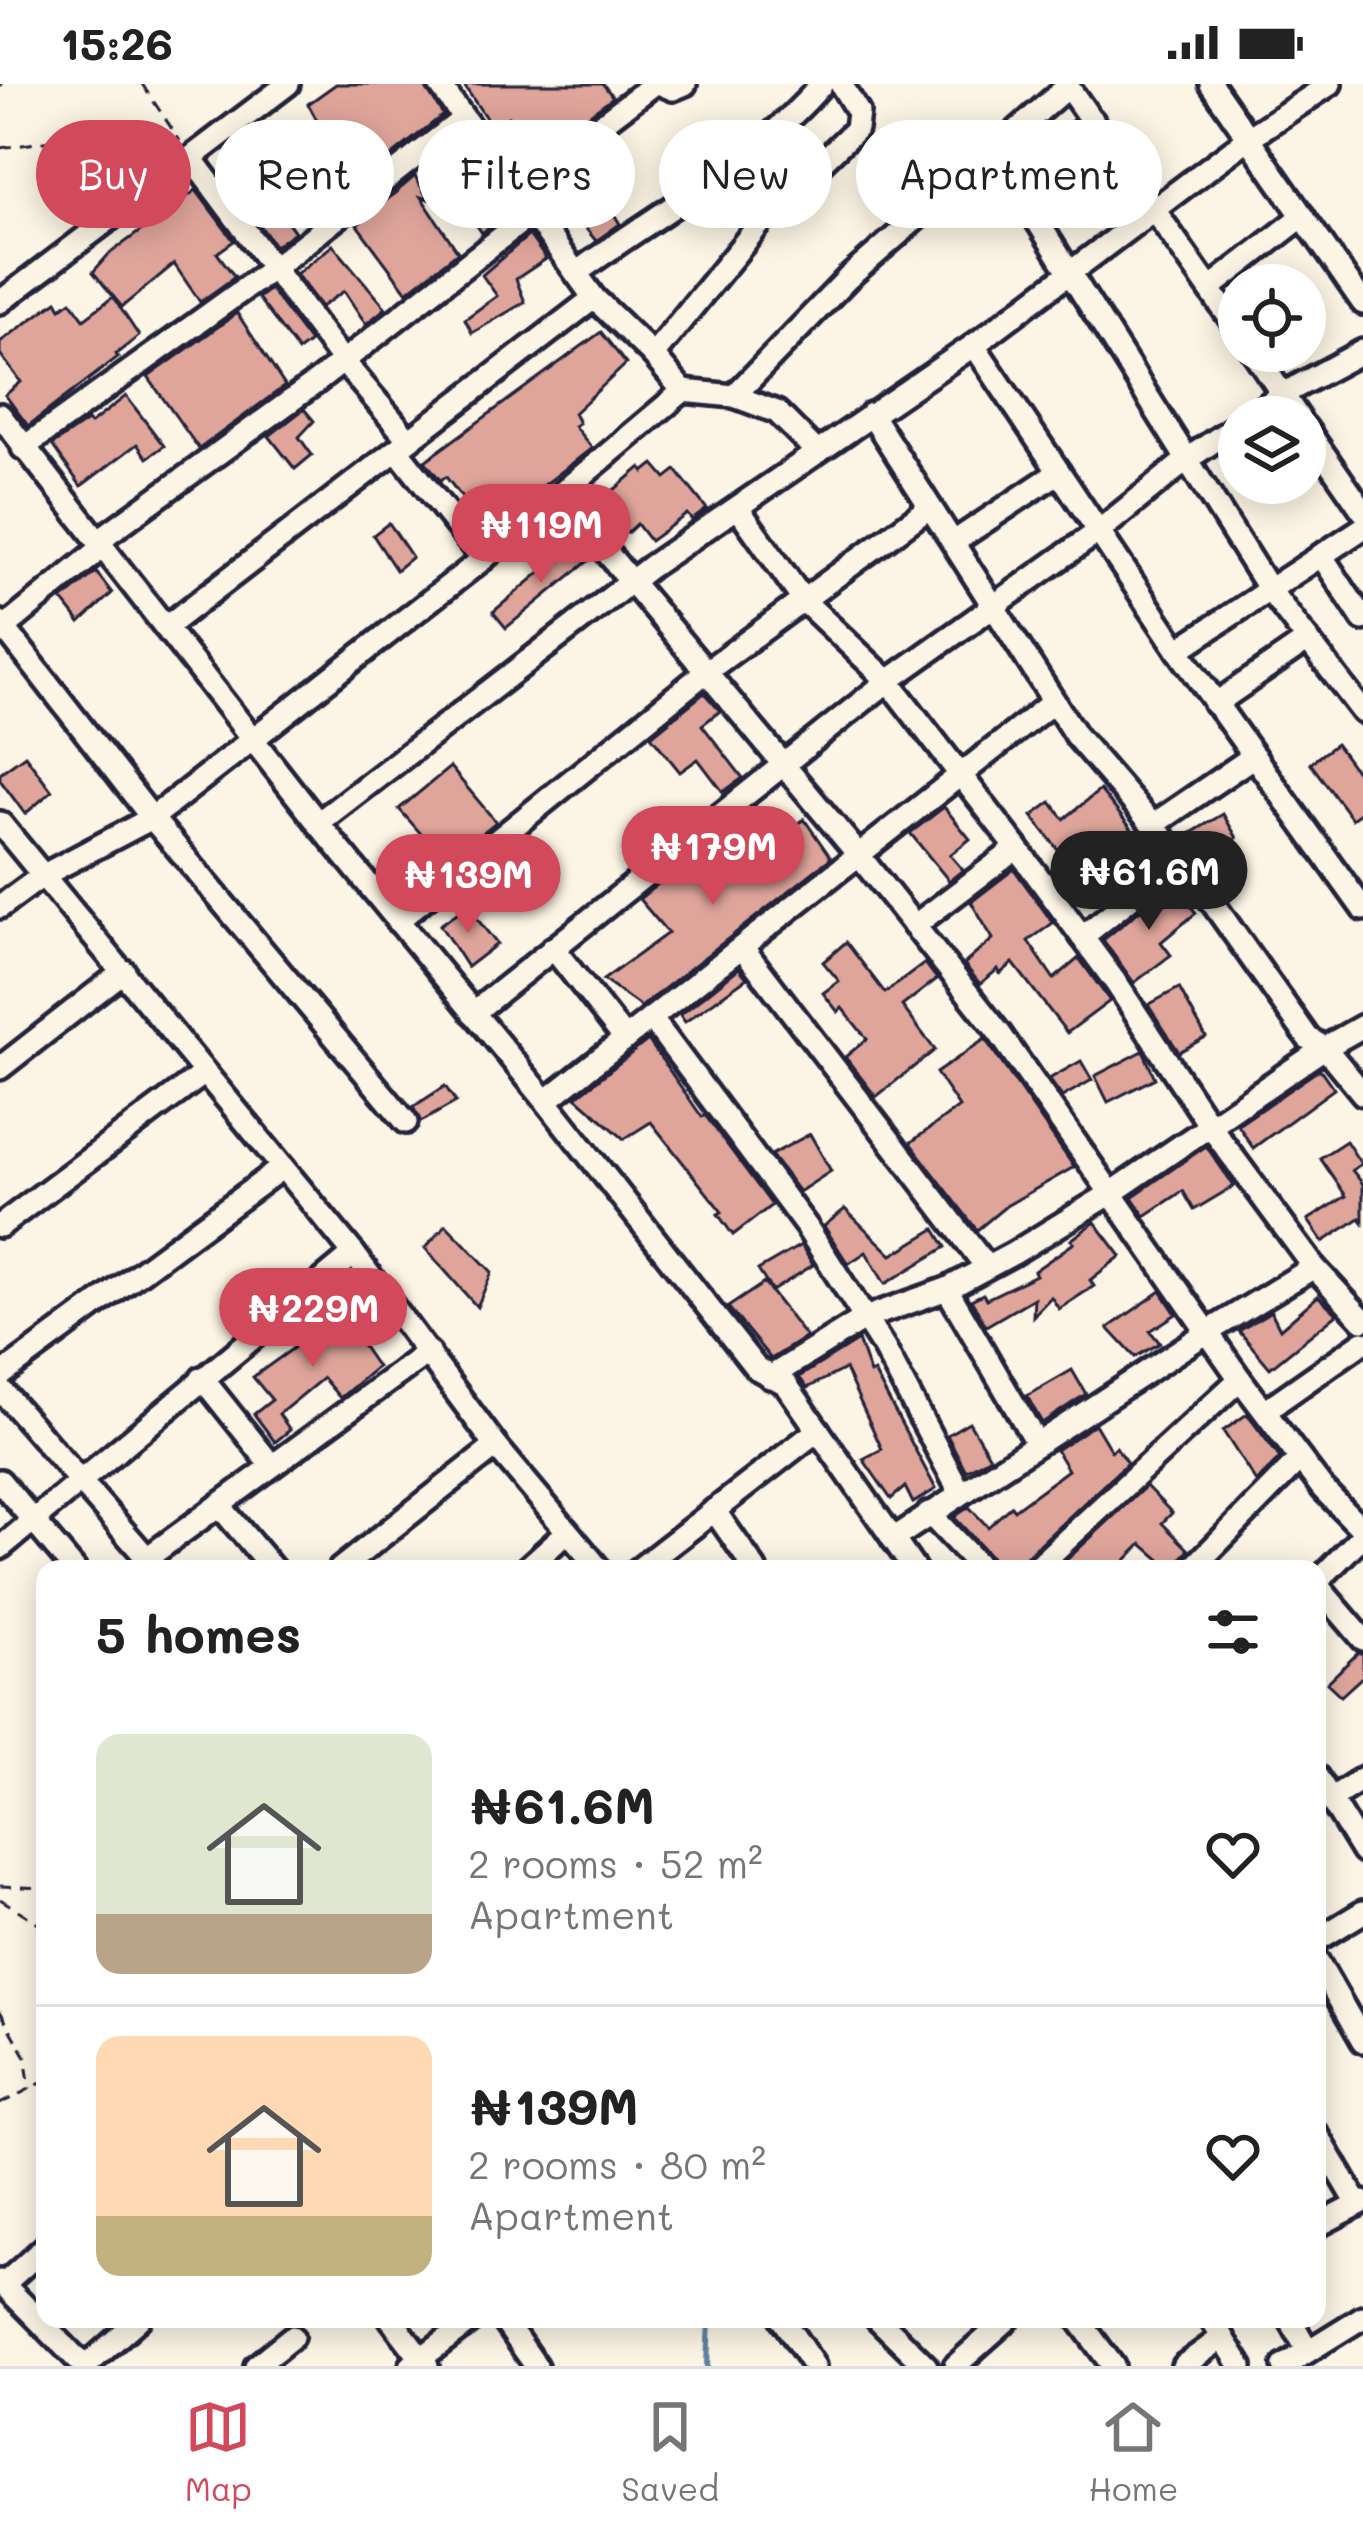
<!DOCTYPE html>
<meta charset="utf-8">
<style>
body{margin:0;font-family:Mali,sans-serif;background:#f6f6f6;color:#222;height:100vh;display:flex;flex-direction:column;font-size:45px;white-space:nowrap}
*{box-sizing:border-box;margin:0}
p{font-size:39px;color:#767676}
.icon{flex:none;width:66px;height:66px;fill:none;stroke:currentColor;stroke-width:2;stroke-linecap:round;stroke-linejoin:round}
.map{position:relative;flex:1;overflow:hidden}
.sheet{position:absolute;left:36px;top:1476px;width:1290px;height:768px;display:flex;flex-direction:column;background:#fff;border-radius:24px;box-shadow:0 6px 30px #0003}
.sheet>*{flex:none}
.top-card{position:absolute;left:36px;top:36px;width:1293px;height:108px;display:flex;gap:24px}
.buttons{position:absolute;left:1218px;top:180px;display:grid;gap:24px}
.buttons a{display:grid;place-items:center;width:108px;height:108px;border-radius:50%;background:#fff;box-shadow:0 6px 30px #0003;font-size:60px}
.price{position:absolute;translate:-50% -102px;padding:0 27px;border-radius:42px;background:#d1495b;color:#fff;font-size:39px;line-height:78px;filter:drop-shadow(0 3px 6px #0008)}
.price::after{content:'';position:absolute;left:50%;top:72px;width:36px;height:27px;margin-left:-18px;background:inherit;clip-path:polygon(0 0,100% 0,50% 100%)}
.price.active{background:#222;color:#fff}
ul{padding:0;list-style:none}
li{display:flex;align-items:center;gap:36px;height:300px;padding:0 60px}
li+li{border-top:3px solid #e0e0e0}
li span{display:grid;place-items:center;flex:none;width:336px;height:240px;border-radius:24px;color:#555}
li>.icon{margin-inline-start:auto}
span .icon{width:144px;height:144px;fill:#fffc;stroke-width:1}
li b{font-size:51px}
h2{display:flex;justify-content:space-between;align-items:center;height:144px;padding:0 60px;font-size:51px}
.chip{padding:0 42px;border-radius:54px;background:#fff;box-shadow:0 6px 30px #0003;font-size:42px;line-height:108px}
.chip.active{background:#d1495b;color:#fff}
.status{display:flex;justify-content:space-between;align-items:center;height:84px;padding:0 60px;background:#fff;direction:ltr}
.status svg{height:33px;fill:currentColor}
.menu{display:flex;justify-content:space-around;align-items:center;height:168px;border-top:3px solid #e0e0e0;background:#fff;font-size:33px;color:#767676}
.menu a{display:grid;justify-items:center;gap:6px}
.menu .active{color:#d1495b}
.map>svg:first-child{display:block}
</style>
<div class="status"><b>15:26</b><svg viewBox="0 0 49 12"><path d="M0 12V9h3v3zM5 12V6h3v6zM10 12V3h3v9zM15 12V0h3v12zM26 1h20v11H26zM47 4h2v5h-2z"/></svg></div>
<div class="map">
<svg width="1363" height="2282" viewBox="0 0 1363 2282">
<rect width="100%" height="100%" fill="#fcf5e5"/>
<filter id="ink" filterUnits="userSpaceOnUse"><feTurbulence type="fractalNoise" baseFrequency=".00833" numOctaves="2"/><feDisplacementMap in="SourceGraphic" scale="24" xChannelSelector="R" yChannelSelector="G"/><feConvolveMatrix kernelMatrix="1 2 1 2 8 2 1 2 1" color-interpolation-filters="sRGB"/></filter>
<g filter="url(#ink)">
<g fill="none" stroke-linecap="round" stroke-linejoin="round">
<!-- stream -->
<path stroke="#6083a3" stroke-width="6" d="M707 2282 709 2235"/>
</g>
<!-- building -->
<g fill="#dfa59b" stroke="#22223b" stroke-width="3">
<path d="M336 0H424L443 31 361 96 326 53 308 20Z"/>
<path d="M463 0H603L613 13 533 72 508 33 492 43Z"/>
<path d="M275 45 306 83 269 112 295 148 275 162 235 108 244 102 229 82Z"/>
<path d="M461 56 512 126 482 149 434 77Z"/>
<path d="M597 62 620 100 603 112 620 140 596 157 579 136 568 144 548 117 559 108 552 98Z"/>
<path d="M415 92 428 115 421 113 458 168 407 208 357 141Z"/>
<path d="M196 106 234 157 217 169 235 193 200 218 174 180 122 223 93 188 109 170Z"/>
<path d="M529 151 546 175 516 195 525 218 472 249 465 235 497 212 482 191Z"/>
<path d="M333 161 386 224 366 240 344 207 321 223 296 190Z"/>
<path d="M270 205 310 258 298 267 258 214Z"/>
<path d="M113 213 139 252 116 270 118 273 28 342 5 311 21 298 0 270V258L57 217 61 224 71 217 84 235Z"/>
<path d="M237 229 285 302 199 365 148 293Z"/>
<path d="M601 248 626 280 574 329 579 339 574 342 592 364 487 446 446 393 440 396 425 377Z"/>
<path d="M126 312 164 362 147 374 137 360 81 402 52 361 87 337 90 340Z"/>
<path d="M304 325 314 337 299 353 312 371 295 385 269 352Z"/>
<path d="M654 380 666 394 676 386 707 425 692 436 687 430 650 457 637 440 627 449 601 417 641 383 644 388Z"/>
<path d="M389 439 412 473 396 486 373 451Z"/>
<path d="M584 464 592 474 506 544 493 528 568 465 574 471Z"/>
<path d="M96 488 112 509 80 539 62 516Z"/>
<path d="M704 609 720 627 702 641 743 694 723 708 698 675 680 688 651 652Z"/>
<path d="M1336 660 1363 697V727L1352 735 1310 679Z"/>
<path d="M25 671 52 707 25 730 0 696V689Z"/>
<path d="M450 683 496 738 446 778 399 725Z"/>
<path d="M1100 706 1148 765 1081 814 1068 795 1076 789 1032 732 1051 718 1064 735Z"/>
<path d="M944 723 970 755 950 771 963 786 949 797 910 749Z"/>
<path d="M1223 730 1237 754 1201 776 1183 754Z"/>
<path d="M804 735 831 774 641 923 603 896 668 849 639 815 711 758 735 792Z"/>
<path d="M1014 785 1053 839 1028 857 1054 895 1079 874 1110 917 1067 949 1013 879 1000 890 998 885 980 900 964 880 993 855 971 818Z"/>
<path d="M1174 799 1196 829 1161 858 1171 871 1134 899 1103 856Z"/>
<path d="M467 822 497 860 467 883 440 841Z"/>
<path d="M846 858 885 909 925 879 937 895 902 922 935 966 876 1013 845 973 867 955 842 924 838 928 823 909 839 897 823 878Z"/>
<path d="M739 884 747 894 685 938 680 931Z"/>
<path d="M1179 904 1206 953 1179 968 1148 921Z"/>
<path d="M985 955 1074 1083 1006 1122 977 1146 910 1059 959 1023 936 989Z"/>
<path d="M648 956 702 1033 705 1031 772 1121 733 1151 718 1130 722 1128 651 1038 624 1055 576 1013Z"/>
<path d="M1143 967 1155 994 1108 1018 1095 992Z"/>
<path d="M1081 977 1092 996 1062 1013 1049 995Z"/>
<path d="M1320 985 1334 1005 1253 1064 1238 1041Z"/>
<path d="M445 1002 456 1018 421 1038 413 1023Z"/>
<path d="M810 1050 831 1087 799 1108 771 1071Z"/>
<path d="M1346 1057 1361 1080 1352 1086 1363 1100V1138L1360 1134 1323 1158 1308 1136 1346 1112 1320 1074Z"/>
<path d="M1206 1062 1234 1102 1194 1126 1183 1107 1145 1132 1132 1113Z"/>
<path d="M845 1125 892 1171 935 1145 946 1163 885 1200 866 1168 848 1180 824 1142Z"/>
<path d="M1095 1138 1121 1172 1090 1196 1094 1202 1059 1225 1051 1213 1033 1232 1034 1214 986 1242 971 1216 983 1210 986 1215 1036 1191 1034 1187 1074 1159 1071 1156Z"/>
<path d="M446 1141 492 1188 477 1223 425 1164Z"/>
<path d="M801 1161 813 1181 772 1207 758 1186Z"/>
<path d="M764 1199 806 1253 771 1275 728 1223Z"/>
<path d="M1161 1207 1176 1230 1150 1247 1160 1259 1135 1273 1108 1244Z"/>
<path d="M1318 1212 1337 1230 1270 1284 1239 1247 1271 1227 1280 1245Z"/>
<path d="M337 1225 377 1283 340 1314 323 1294 279 1330 290 1346 275 1358 254 1330 272 1316 253 1293 306 1255Z"/>
<path d="M858 1256 870 1290 874 1288 936 1405 913 1419 905 1403 891 1415 863 1375 882 1365 845 1285 807 1304 799 1293Z"/>
<path d="M1072 1286 1086 1310 1042 1339 1027 1312Z"/>
<path d="M1247 1330 1280 1374 1256 1398 1223 1347Z"/>
<path d="M969 1338 990 1373 966 1387 947 1351Z"/>
<path d="M1095 1340 1111 1367 1116 1363 1127 1379 1025 1474 1020 1485H997L993 1475 954 1433 969 1423 988 1443 1011 1422 1014 1426 1068 1386 1056 1366Z"/>
<path d="M1146 1402 1172 1429 1162 1439 1189 1466 1171 1485 1142 1460 1117 1485H1057Z"/>
<path d="M1358 1569 1363 1570V1592L1341 1612 1327 1599Z"/>
</g>
<g fill="none" stroke-linecap="round" stroke-linejoin="round">
<defs>
<g id="street">
<path d="M439 0 594 214 653 271 683 307"/>
<path d="M661 0 673 5 685 0"/>
<path d="M1066 0 1239 247"/>
<path d="M1211 0 1363 219"/>
<path d="M988 72 1014 100 1268 504 1363 628"/>
<path d="M191 74 342 276 409 356"/>
<path d="M1014 100 1093 37"/>
<path d="M515 106 654 0"/>
<path d="M576 189C658 129 755 78 822 0"/>
<path d="M1210 204 1303 132"/>
<path d="M0 218 288 0"/>
<path d="M974 261 1178 566 1363 825"/>
<path d="M1253 267 1298 333"/>
<path d="M653 271 767 131 856 45 858 28 841 0"/>
<path d="M734 312 848 194 1068 2"/>
<path d="M871 330 1076 652 1181 774 1308 954 1326 965 1363 1010"/>
<path d="M0 331 318 739 650 483 974 261 1250 53 1330 0"/>
<path d="M1249 333 1283 310 1363 267"/>
<path d="M1305 343 1363 427"/>
<path d="M23 364 272 185 463 35"/>
<path d="M397 366 483 475"/>
<path d="M560 412 857 769 1000 950 1240 1295 1323 1405 1363 1446"/>
<path d="M738 424 803 516 888 597 1017 764 1116 899 1210 1042 1314 1183 1363 1236"/>
<path d="M99 456 318 297 531 130"/>
<path d="M954 458 1059 388"/>
<path d="M1321 471 1363 535"/>
<path d="M0 538 152 734 406 1038"/>
<path d="M166 543 594 214"/>
<path d="M4 544 104 462"/>
<path d="M1178 566 1363 444"/>
<path d="M1215 620 1308 556"/>
<path d="M0 739 354 1170 0 1464"/>
<path d="M318 739 546 1017 756 1284 786 1300 914 1485"/>
<path d="M1153 741 1254 672"/>
<path d="M0 823 42 792 152 734 483 475 683 307 734 312 777 328 816 367"/>
<path d="M397 837 707 587 930 423"/>
<path d="M914 842 1017 764"/>
<path d="M1082 853 1181 774"/>
<path d="M742 863 985 1181"/>
<path d="M553 864 625 955"/>
<path d="M473 929 888 597 1099 447 1189 374 1239 340"/>
<path d="M651 934 806 1142 884 1264 961 1410"/>
<path d="M0 984 124 887"/>
<path d="M546 1017 1053 618"/>
<path d="M0 1142 203 990"/>
<path d="M354 1170 496 1362 599 1485"/>
<path d="M947 1205 1037 1360"/>
<path d="M0 1292 280 1085"/>
<path d="M770 1293 865 1234 947 1205 1014 1169 1110 1110 1324 964 1363 942"/>
<path d="M202 1294 272 1382"/>
<path d="M0 1305 153 1481"/>
<path d="M1266 1326 1363 1258"/>
<path d="M0 1397 74 1485"/>
<path d="M219 1421 273 1485"/>
<path d="M714 1426 755 1485"/>
<path d="M929 1429 982 1485"/>
<path d="M893 1455 1206 1249 1314 1183"/>
<path d="M147 1474 428 1268"/>
<path d="M340 1485 496 1362"/>
<path d="M526 1485 566 1449"/>
<path d="M639 1485 818 1346"/>
<path d="M1035 1485 1240 1295"/>
<path d="M1192 1485 1300 1375"/>
<path d="M1317 1498 1363 1451"/>
<path d="M1317 1501 1363 1555"/>
<path d="M1317 1693 1363 1768"/>
<path d="M1332 1714 1363 1694"/>
<path d="M1317 1856 1363 1828"/>
<path d="M1317 1877 1363 1957"/>
<path d="M1317 2050 1358 2120"/>
<path d="M1317 2142 1363 2118"/>
<path d="M0 2197 84 2282"/>
<path d="M3 2201 45 2163"/>
<path d="M391 2235 427 2282"/>
<path d="M503 2235 536 2282"/>
<path d="M782 2235 814 2282"/>
<path d="M878 2235 926 2282"/>
<path d="M1078 2235 1113 2282"/>
<path d="M1211 2235 1241 2282"/>
<path d="M1290 2235 1308 2267"/>
<path d="M86 2282 139 2235"/>
<path d="M256 2282 292 2253"/>
<path d="M411 2282 473 2235"/>
<path d="M955 2282 1008 2235"/>
<path d="M1183 2282 1223 2253"/>
<path d="M1284 2282 1363 2233"/>
</g>
</defs>
<!-- street casing -->
<use href="#street" stroke="#22223b" stroke-width="30"/>
<!-- path -->
<g stroke="#22223b" stroke-width="3" stroke-dasharray="12 9" stroke-linecap="butt">
<path d="M142 0 180 57"/>
<path d="M0 2 2 0"/>
<path d="M0 64 118 48 176 59"/>
<path d="M0 1802 45 1804"/>
<path d="M0 1815 45 1843"/>
<path d="M0 1927 25 1971 30 2005"/>
<path d="M0 2020 45 1997"/>
</g>
<!-- street -->
<use href="#street" stroke="#fcf5e5" stroke-width="21"/>
</g>
</g>
</svg>
<div class="buttons">
<a><svg class="icon" aria-label="locate" viewBox="0 0 24 24"><circle cx="12" cy="12" r="6"/><path d="M12 2v4M12 18v4M2 12h4M18 12h4"/></svg></a>
<a><svg class="icon" aria-label="layers" viewBox="0 0 24 24"><path d="M12 4l9 5-9 5-9-5zM3 14l9 5 9-5"/></svg></a>
</div>
<b class="price" style="left:541px;top:502px">₦119M</b>
<b class="price" style="left:713px;top:824px">₦179M</b>
<b class="price active" style="left:1149px;top:849px">₦61.6M</b>
<b class="price" style="left:468px;top:852px">₦139M</b>
<b class="price" style="left:313px;top:1286px">₦229M</b>
<div class="top-card">
<a class="chip active">Buy</a>
<a class="chip">Rent</a>
<a class="chip">Filters</a>
<a class="chip">New</a>
<a class="chip">Apartment</a>
</div>
<section class="sheet">
<h2>5 homes<svg class="icon" aria-label="filters" viewBox="0 0 24 24"><path d="M4 7h16M4 17h16"/><circle cx="9" cy="7" r="2"/><circle cx="15" cy="17" r="2"/></svg></h2>
<ul>
<li><span style="background:linear-gradient(#dfe7d0 75%,#b9a48a 0)"><svg class="icon" aria-label="home" viewBox="0 0 24 24"><path d="M3 11l9-7 9 7M6 9v11h12V9"/></svg></span><div><b>₦61.6M</b><p>2 rooms · 52 m²</p><p>Apartment</p></div><svg class="icon" aria-label="heart" viewBox="0 0 24 24"><path d="M12 20l-8-8c-3-5 5-10 8-4 3-6 11-1 8 4z"/></svg></li>
<li><span style="background:linear-gradient(#ffd9b3 75%,#c2b280 0)"><svg class="icon" aria-label="home" viewBox="0 0 24 24"><path d="M3 11l9-7 9 7M6 9v11h12V9"/></svg></span><div><b>₦139M</b><p>2 rooms · 80 m²</p><p>Apartment</p></div><svg class="icon" aria-label="heart" viewBox="0 0 24 24"><path d="M12 20l-8-8c-3-5 5-10 8-4 3-6 11-1 8 4z"/></svg></li>
</ul>
</section>
</div>
<nav class="menu">
<a class="active"><svg class="icon" aria-label="map" viewBox="0 0 24 24"><path d="M3 6l6-2 6 2 6-2v14l-6 2-6-2-6 2zM9 4v14M15 6v14"/></svg>Map</a>
<a><svg class="icon" aria-label="saved" viewBox="0 0 24 24"><path d="M7 4h10v16l-5-4-5 4z"/></svg>Saved</a>
<a><svg class="icon" aria-label="home" viewBox="0 0 24 24"><path d="M3 11l9-7 9 7M6 9v11h12V9"/></svg>Home</a>
</nav>
